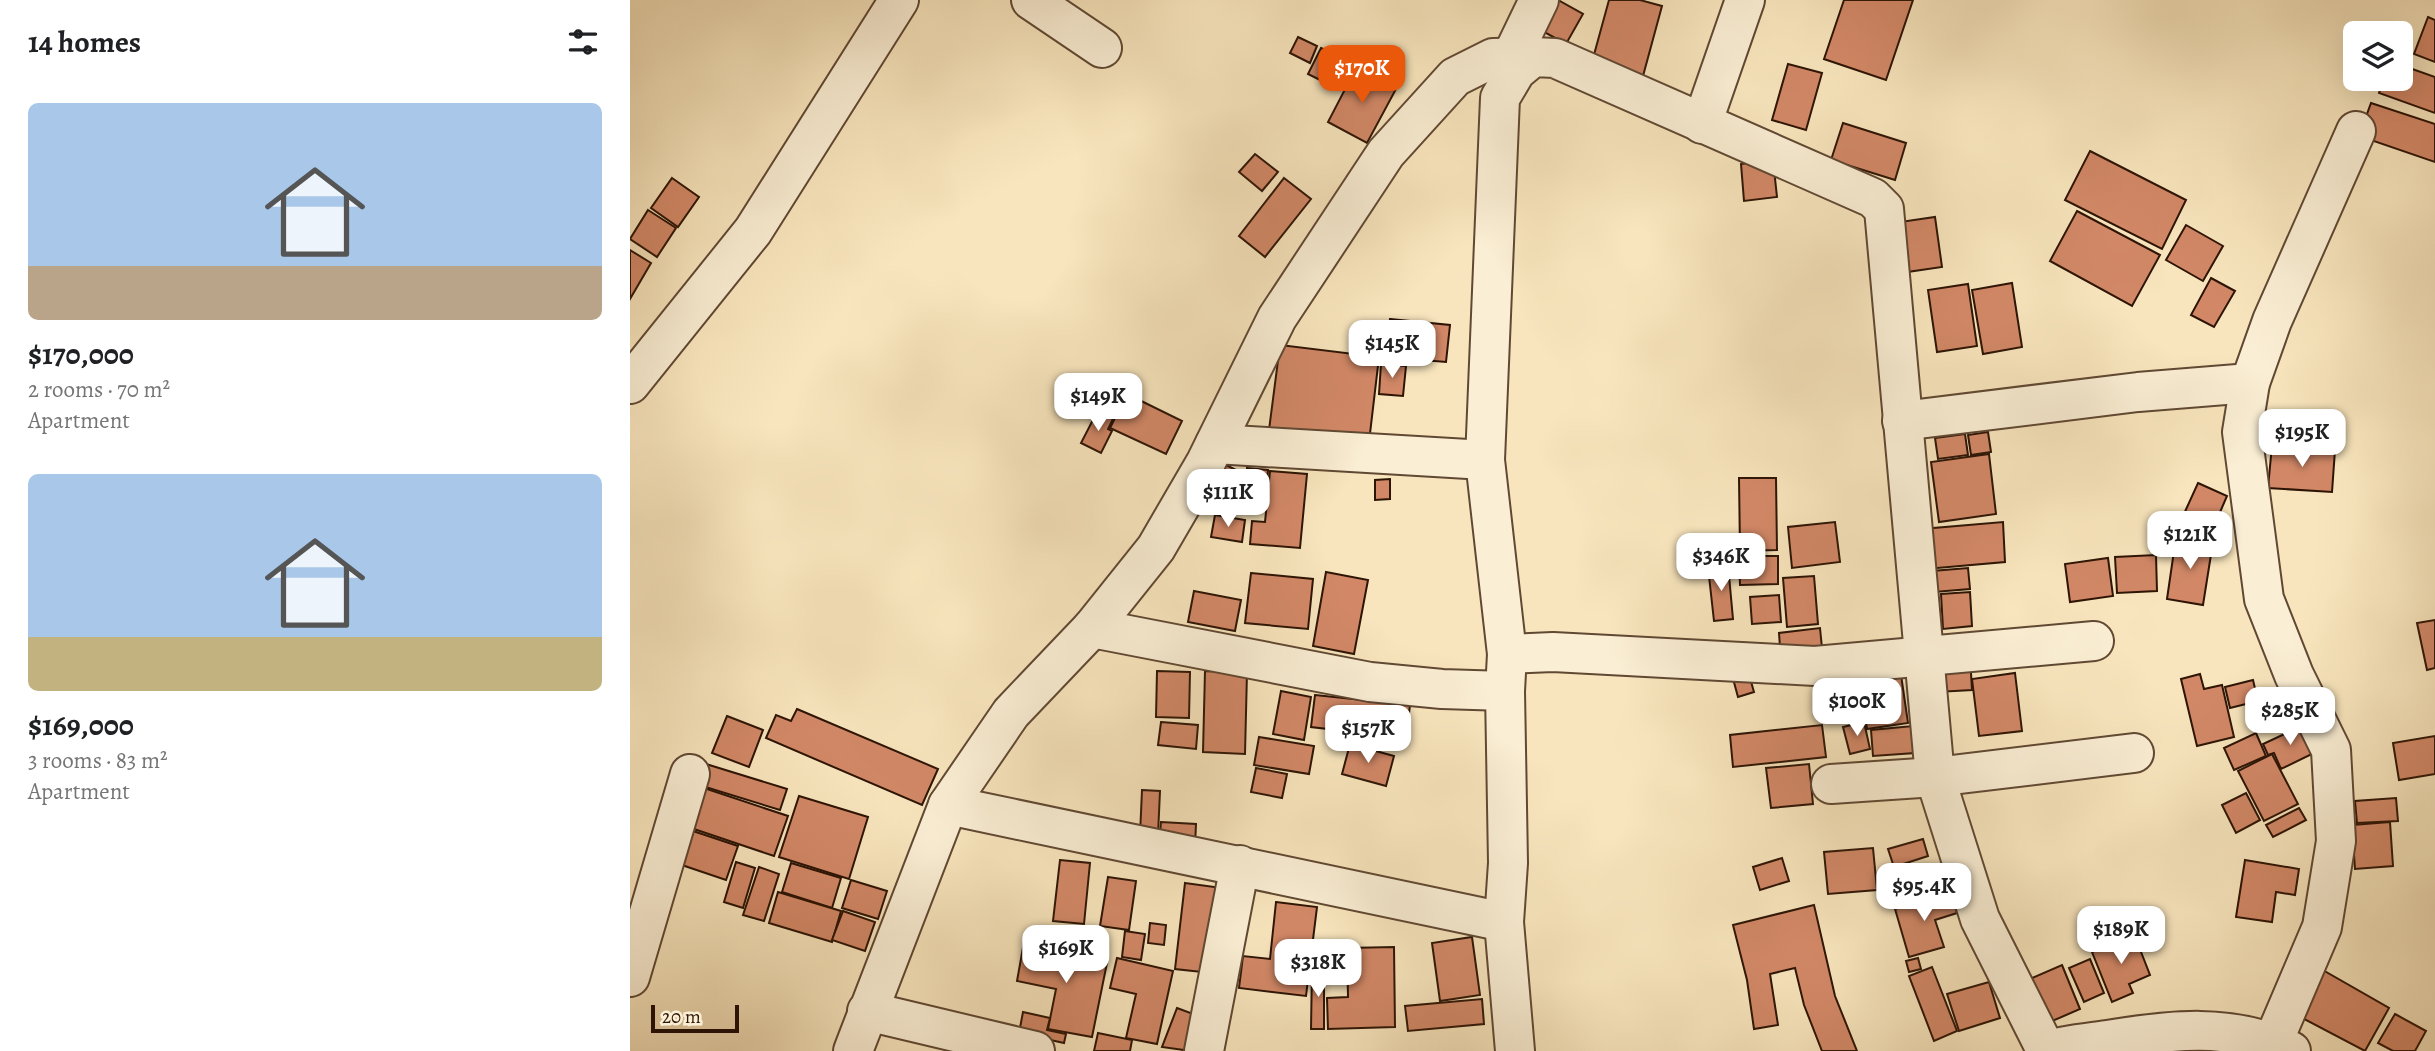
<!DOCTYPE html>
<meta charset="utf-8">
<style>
body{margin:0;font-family:Alegreya,serif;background:#f2f2f2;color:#202124;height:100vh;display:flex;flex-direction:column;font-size:26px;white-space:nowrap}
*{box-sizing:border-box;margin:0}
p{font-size:23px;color:#757577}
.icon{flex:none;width:38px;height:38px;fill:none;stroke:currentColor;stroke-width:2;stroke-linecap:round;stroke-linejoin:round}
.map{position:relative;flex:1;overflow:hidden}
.side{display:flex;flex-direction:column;background:#fff;width:630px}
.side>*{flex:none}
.fabs{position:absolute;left:1713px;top:21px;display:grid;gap:14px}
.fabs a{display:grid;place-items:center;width:70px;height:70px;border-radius:10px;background:#fff;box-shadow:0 7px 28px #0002;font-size:35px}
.scale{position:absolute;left:21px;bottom:18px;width:88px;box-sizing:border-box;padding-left:7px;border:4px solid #2d1405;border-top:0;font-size:19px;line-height:24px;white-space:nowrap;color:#2d1405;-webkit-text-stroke:5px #faeed4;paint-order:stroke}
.price{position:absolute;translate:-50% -60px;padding:0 16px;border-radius:14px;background:#fff;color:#222;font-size:23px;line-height:46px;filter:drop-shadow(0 2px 4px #0008)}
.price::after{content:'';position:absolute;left:50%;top:42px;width:21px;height:16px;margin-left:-10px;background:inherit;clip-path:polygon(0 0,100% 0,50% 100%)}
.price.current{background:#ea580c;color:#fff}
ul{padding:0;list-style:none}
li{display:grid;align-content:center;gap:14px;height:371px;padding:0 28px}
li span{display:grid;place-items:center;height:217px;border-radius:10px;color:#555}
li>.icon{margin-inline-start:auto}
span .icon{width:126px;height:126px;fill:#fffc;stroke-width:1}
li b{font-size:30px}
h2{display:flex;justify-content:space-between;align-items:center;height:84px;padding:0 28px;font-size:30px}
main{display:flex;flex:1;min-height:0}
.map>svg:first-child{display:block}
</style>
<main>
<section class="side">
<h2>14 homes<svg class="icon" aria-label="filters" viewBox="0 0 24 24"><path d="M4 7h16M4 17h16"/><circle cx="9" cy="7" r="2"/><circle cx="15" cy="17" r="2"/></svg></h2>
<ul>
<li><span style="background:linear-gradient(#a9c7e8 75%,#b9a48a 0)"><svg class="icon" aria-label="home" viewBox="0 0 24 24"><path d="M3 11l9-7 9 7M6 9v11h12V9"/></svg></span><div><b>$170,000</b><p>2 rooms · 70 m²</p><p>Apartment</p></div></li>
<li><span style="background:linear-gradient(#a9c7e8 75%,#c2b280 0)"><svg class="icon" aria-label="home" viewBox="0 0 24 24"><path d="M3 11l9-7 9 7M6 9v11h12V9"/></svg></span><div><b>$169,000</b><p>3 rooms · 83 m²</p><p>Apartment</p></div></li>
</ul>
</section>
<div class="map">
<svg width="1805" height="1051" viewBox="0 0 1805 1051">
<rect width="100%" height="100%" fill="#f8e5bd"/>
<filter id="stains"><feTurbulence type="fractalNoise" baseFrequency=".00286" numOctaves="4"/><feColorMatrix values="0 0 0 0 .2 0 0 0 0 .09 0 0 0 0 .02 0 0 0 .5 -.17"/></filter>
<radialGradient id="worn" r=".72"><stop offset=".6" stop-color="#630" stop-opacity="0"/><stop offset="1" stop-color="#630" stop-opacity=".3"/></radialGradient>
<!-- building -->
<g fill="#d28867" stroke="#2d1405" stroke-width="2">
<path d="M919 0H928L953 14 936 44 905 27Z"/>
<path d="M979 0H1010L1032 6 1013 76 962 62Z"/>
<path d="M1214 0H1283L1256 80 1194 59Z"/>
<path d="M1798 17 1805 20V62L1784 54Z"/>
<path d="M668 37 687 46 680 63 660 53Z"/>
<path d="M691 48 723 64 710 90 678 74Z"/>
<path d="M1158 64 1192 73 1176 130 1142 120Z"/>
<path d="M1771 65 1805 77V113L1749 93 1754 79H1771Z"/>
<path d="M726 68 766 89 737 143 698 122Z"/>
<path d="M1741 103 1805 124V162L1729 136Z"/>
<path d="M1213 123 1276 143 1265 180 1201 160Z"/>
<path d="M1460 151 1556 200 1532 249 1435 200Z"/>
<path d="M625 154 648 172 632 191 609 172Z"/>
<path d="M1143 160 1147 197 1114 201 1111 164Z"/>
<path d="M42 178 69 197 48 227 21 208Z"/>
<path d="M654 178 681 199 635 257 609 236Z"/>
<path d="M18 210 46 228 27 257 0 239Z"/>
<path d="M1447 211 1530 255 1502 306 1420 261Z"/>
<path d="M1305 217 1312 267 1277 272 1270 222Z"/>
<path d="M1556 225 1593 246 1573 281 1536 260Z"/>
<path d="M0 250 21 263 0 299Z"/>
<path d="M1581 278 1605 291 1584 327 1561 315Z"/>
<path d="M1382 283 1392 347 1353 354 1342 290Z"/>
<path d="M1338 284 1347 346 1307 352 1298 290Z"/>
<path d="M760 319 820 325 816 362 756 357Z"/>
<path d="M650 345 749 357 739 442 639 430Z"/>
<path d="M751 364 776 366 773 396 749 394Z"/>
<path d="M497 394 552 421 536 454 480 428Z"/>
<path d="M467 412 483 419 478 429 482 431 471 453 451 443Z"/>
<path d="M1358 432 1361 452 1341 455 1338 435Z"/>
<path d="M1335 434 1338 455 1308 459 1305 438Z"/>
<path d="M1642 445 1705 450 1702 492 1638 488Z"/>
<path d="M1359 454 1366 514 1309 522 1301 462Z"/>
<path d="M586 460 610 472 589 513 565 500Z"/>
<path d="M617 468 638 470 636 498 615 496Z"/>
<path d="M640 471 677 474 670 548 620 544 622 521 635 522Z"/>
<path d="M1109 478H1146L1147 550 1110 551Z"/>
<path d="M760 479V499L745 500V480Z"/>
<path d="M1568 483 1597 496 1578 540 1548 527Z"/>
<path d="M585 515 615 520 612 542 581 537Z"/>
<path d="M1205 522 1210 562 1162 568 1158 527Z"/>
<path d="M1373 522 1375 562 1296 569 1292 529Z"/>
<path d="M1546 537 1583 542 1573 605 1537 599Z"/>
<path d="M1526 555 1527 591 1487 593 1485 557Z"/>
<path d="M1109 556H1148V584L1110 585Z"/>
<path d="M1478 558 1483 596 1440 602 1435 564Z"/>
<path d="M1098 565 1103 619 1084 621 1078 567Z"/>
<path d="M1338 568 1340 589 1304 592 1302 571Z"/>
<path d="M696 572 738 580 724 654 683 646Z"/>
<path d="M621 573 683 579 678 629 615 623Z"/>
<path d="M1184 576 1188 624 1157 627 1153 578Z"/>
<path d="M564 591 611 600 605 631 558 622Z"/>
<path d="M1340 592 1342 626 1313 629 1311 594Z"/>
<path d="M1149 595 1151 622 1122 624 1120 597Z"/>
<path d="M1805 620V668L1797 670 1787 623Z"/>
<path d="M1190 628 1193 658 1151 662 1149 633Z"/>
<path d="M1340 656 1342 690 1307 692 1305 659Z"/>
<path d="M1224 667 1229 695 1187 702 1183 674Z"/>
<path d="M1270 668 1278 723 1237 729 1229 674Z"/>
<path d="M527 671 560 672 559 718 526 717Z"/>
<path d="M575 671 617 672 615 754 573 752Z"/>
<path d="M1118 671 1124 692 1108 697 1102 675Z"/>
<path d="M1385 673 1392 731 1349 736 1342 679Z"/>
<path d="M1570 674 1574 689 1592 685 1604 737 1567 746 1551 679Z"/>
<path d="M1623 680 1628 701 1600 708 1595 687Z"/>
<path d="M651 691 681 697 674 740 643 734Z"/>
<path d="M685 695 780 705 776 738 681 727Z"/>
<path d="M167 709 308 769 292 805 136 738 146 715 161 721Z"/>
<path d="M97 716 133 730 119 767 82 753Z"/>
<path d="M531 722 568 725 566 749 528 745Z"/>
<path d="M1234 722 1240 749 1220 754 1213 727Z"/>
<path d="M1192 725 1196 757 1103 767 1100 735Z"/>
<path d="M1674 725 1684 753 1651 769 1644 753 1638 755 1633 744Z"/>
<path d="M1283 726 1285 753 1243 756 1241 730Z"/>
<path d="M1626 733 1636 756 1604 770 1594 748Z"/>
<path d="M1805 736V774L1769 780 1763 743Z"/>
<path d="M629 737 684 746 679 774 624 765Z"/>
<path d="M720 744 764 756 756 786 712 774Z"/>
<path d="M1642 754 1668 804 1634 821 1608 771Z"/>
<path d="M76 764 157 789 150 810 69 785Z"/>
<path d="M1179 764 1183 804 1141 808 1136 768Z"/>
<path d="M626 768 657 774 652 798 621 792Z"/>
<path d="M71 787 158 816 144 856 58 827Z"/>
<path d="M512 790 530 791 528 835H510Z"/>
<path d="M1616 793 1630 820 1606 833 1592 805Z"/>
<path d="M169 796 238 817 219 879 149 857Z"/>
<path d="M1766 798 1768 821 1727 823 1725 801Z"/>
<path d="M1669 808 1676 820 1643 837 1636 825Z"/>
<path d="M531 822 566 824 565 846 529 844Z"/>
<path d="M1760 822 1763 866 1725 869 1722 825Z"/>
<path d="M57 829 108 846 96 880 46 863Z"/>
<path d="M1293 839 1298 856 1264 867 1258 849Z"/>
<path d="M1243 848 1247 890 1198 894 1194 852Z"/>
<path d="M1152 858 1159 881 1130 890 1123 867Z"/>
<path d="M430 860 460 863 454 924 423 921Z"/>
<path d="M1615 860 1669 869 1665 895 1646 892 1642 922 1606 917Z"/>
<path d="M106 862 125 868 113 908 94 902Z"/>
<path d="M161 863 211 878 202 908 152 892Z"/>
<path d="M129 867 149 874 134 921 113 915Z"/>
<path d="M478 877 506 881 499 930 470 926Z"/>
<path d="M221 880 257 891 248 919 212 908Z"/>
<path d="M555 883 592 888 581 973 545 969Z"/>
<path d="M148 892 211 911 202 942 139 923Z"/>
<path d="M1321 892 1327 913 1305 920 1314 947 1279 957 1265 909Z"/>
<path d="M646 902 687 907 676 996 609 988 613 956 640 959Z"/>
<path d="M1184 905 1205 996 1227 1051H1192L1174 1005 1165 968 1140 974 1148 1025 1124 1029 1117 980 1103 925Z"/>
<path d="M213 911 245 922 235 951 202 940Z"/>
<path d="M520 923 536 925 534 945 518 943Z"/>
<path d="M495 931 515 934 511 960 492 957Z"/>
<path d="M1504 934 1520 975 1499 984 1503 993 1482 1002 1462 952Z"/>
<path d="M842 937 850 995 810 1001 802 943Z"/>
<path d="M394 942 478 958 462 1037 418 1029 426 989 387 981Z"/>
<path d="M764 947 765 1027 698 1029 697 998 718 997 717 948Z"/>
<path d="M487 958 543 971 527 1044 496 1038 506 994 480 988Z"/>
<path d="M1288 958 1291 969 1279 972 1276 961Z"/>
<path d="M1460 959 1474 993 1454 1002 1439 968Z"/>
<path d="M1432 965 1450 1009 1420 1022 1402 978Z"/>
<path d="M1684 965 1759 1008 1735 1051 1659 1011Z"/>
<path d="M1302 967 1327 1031 1304 1041 1279 976Z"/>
<path d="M682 969H694V1029H681Z"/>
<path d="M1359 982 1370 1018 1329 1031 1317 994Z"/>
<path d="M852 999 854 1024 778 1031 775 1006Z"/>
<path d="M547 1008 574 1018 561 1051 532 1047Z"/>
<path d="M393 1012 420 1018 417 1030 436 1034 434 1043 389 1033Z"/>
<path d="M1765 1014 1796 1031 1785 1051H1763L1748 1043Z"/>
<path d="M468 1033 502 1040 500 1051H464Z"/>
</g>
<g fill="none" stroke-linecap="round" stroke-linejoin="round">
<defs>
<g id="minor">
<path d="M401 0 472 48"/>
<path d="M882 56 909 0"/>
<path d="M1072 124 1115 0"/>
<path d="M0 384 123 231 269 0"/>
<path d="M1272 421 1508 392 1620 383"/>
<path d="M585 444 855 460"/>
<path d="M462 628 740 682 812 689 875 691"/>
<path d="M877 654 923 652 1185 666 1464 641"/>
<path d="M1201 784 1305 777 1504 753"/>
<path d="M318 805 874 922"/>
<path d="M0 977 60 774"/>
<path d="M237 1011 405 1051"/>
<path d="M1643 1042 1692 927 1706 841 1701 750 1664 675 1634 599 1612 432 1620 383 1642 321 1726 131"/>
<path d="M223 1051 318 805 381 713 462 628 526 548 576 462 647 318 756 153 825 77 863 58 903 57"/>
<path d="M574 1051 610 865"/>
<path d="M885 1051 874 922 878 863 875 691 877 654 855 460 870 98 886 71 903 57 925 58 1243 198 1254 209 1305 777 1350 919 1416 1050"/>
<path d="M1414 1051C1434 1045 1456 1043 1477 1040 1540 1030 1601 1022 1661 1051"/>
</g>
</defs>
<!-- minor casing -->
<use href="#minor" stroke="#604833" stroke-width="42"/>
<!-- minor -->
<use href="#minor" stroke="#faeed4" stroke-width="38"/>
</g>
<rect width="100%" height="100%" filter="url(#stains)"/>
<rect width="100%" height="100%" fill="url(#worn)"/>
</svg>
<div class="fabs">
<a><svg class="icon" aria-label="layers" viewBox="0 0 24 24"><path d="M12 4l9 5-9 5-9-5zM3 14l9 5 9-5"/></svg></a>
</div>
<div class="scale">20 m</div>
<b class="price current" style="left:732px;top:105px">$170K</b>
<b class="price" style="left:762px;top:380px">$145K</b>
<b class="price" style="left:468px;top:433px">$149K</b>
<b class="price" style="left:1672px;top:469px">$195K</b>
<b class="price" style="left:598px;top:529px">$111K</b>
<b class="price" style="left:1560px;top:571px">$121K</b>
<b class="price" style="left:1091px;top:593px">$346K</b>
<b class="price" style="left:1227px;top:738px">$100K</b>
<b class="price" style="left:1660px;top:747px">$285K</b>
<b class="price" style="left:738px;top:765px">$157K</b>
<b class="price" style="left:1294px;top:923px">$95.4K</b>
<b class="price" style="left:1491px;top:966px">$189K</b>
<b class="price" style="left:436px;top:985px">$169K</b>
<b class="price" style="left:688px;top:999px">$318K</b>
</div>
</main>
